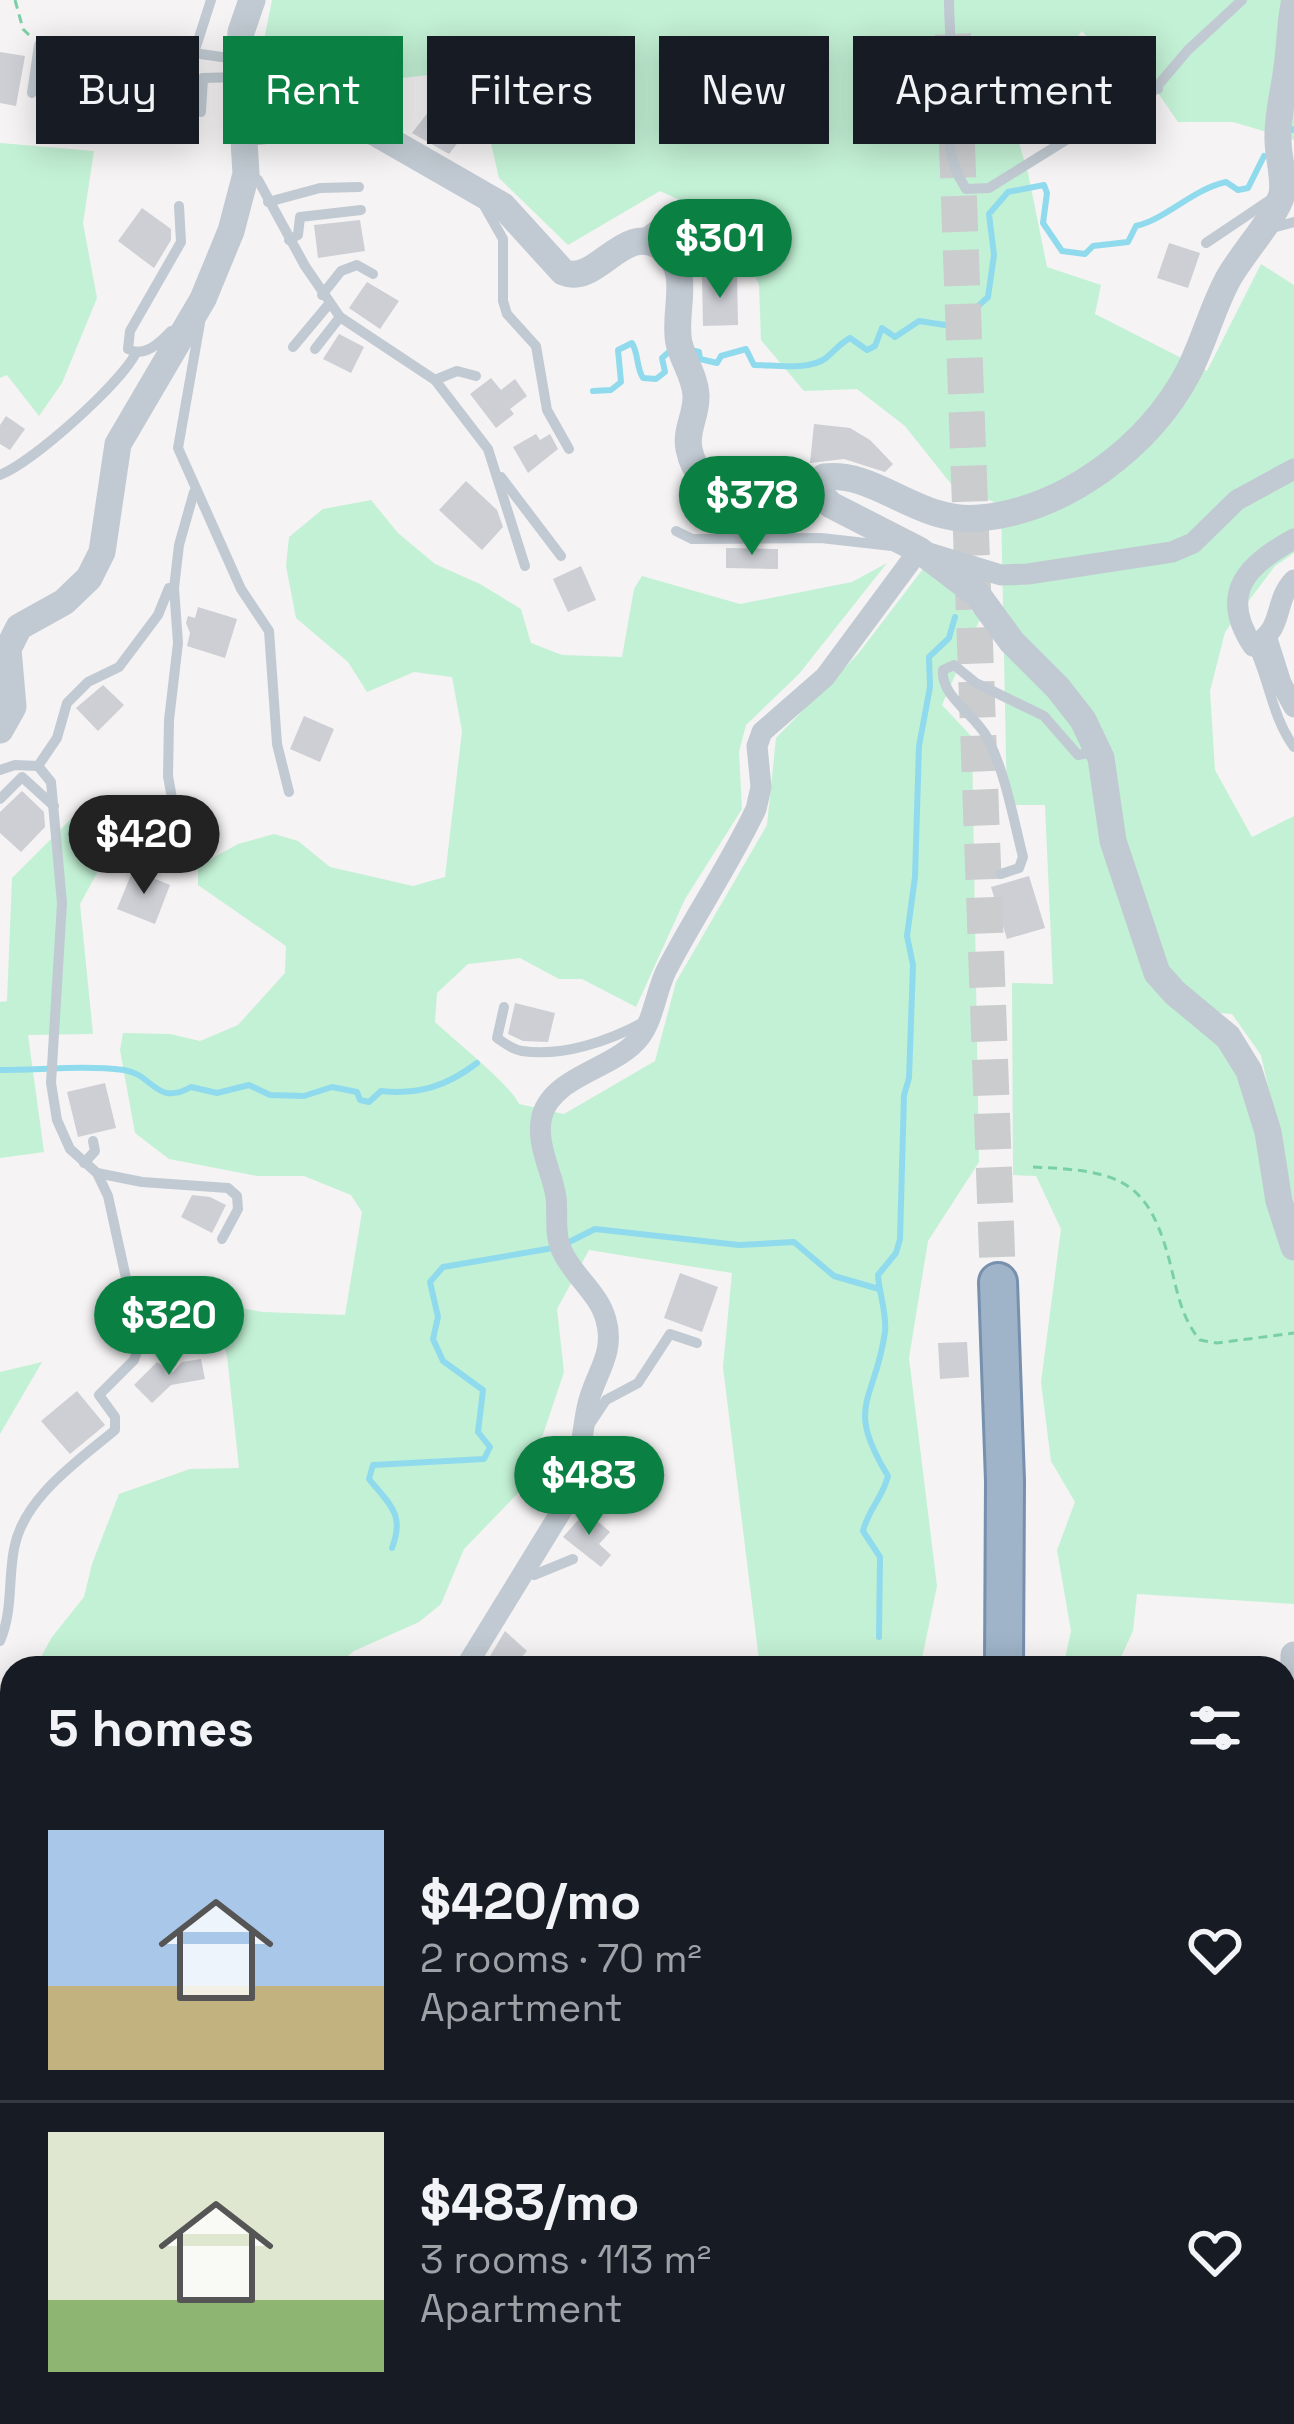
<!DOCTYPE html>
<meta charset="utf-8">
<style>
body{margin:0;font-family:"Space Grotesk",sans-serif;background:#20242c;color:#f1f3f6;height:100vh;display:flex;flex-direction:column;font-size:45px;white-space:nowrap}
*{box-sizing:border-box;margin:0}
p{font-size:39px;color:#9ea1a6}
.icon{flex:none;width:66px;height:66px;fill:none;stroke:currentColor;stroke-width:2;stroke-linecap:round;stroke-linejoin:round}
.map{position:relative;flex:1;overflow:hidden}
.sheet{position:absolute;left:0px;top:1656px;width:1296px;height:768px;display:flex;flex-direction:column;background:#171b24;border-radius:36px 36px 0 0;box-shadow:0 6px 30px #0003}
.sheet>*{flex:none}
.top-card{position:absolute;left:36px;top:36px;width:1224px;height:108px;display:flex;gap:24px}
.price{position:absolute;translate:-50% -102px;padding:0 27px;border-radius:42px;background:#0b8043;color:#fff;font-size:39px;line-height:78px;filter:drop-shadow(0 3px 6px #0008)}
.price::after{content:'';position:absolute;left:50%;top:72px;width:36px;height:27px;margin-left:-18px;background:inherit;clip-path:polygon(0 0,100% 0,50% 100%)}
.price.selected{background:#222;color:#fff}
ul{padding:0;list-style:none}
li{display:flex;align-items:center;gap:36px;height:300px;padding:0 48px}
li+li{border-top:3px solid #363941}
li span{display:grid;place-items:center;flex:none;width:336px;height:240px;border-radius:0px;color:#555}
li>.icon{margin-inline-start:auto}
span .icon{width:144px;height:144px;fill:#fffc;stroke-width:1}
li b{font-size:51px}
h2{display:flex;justify-content:space-between;align-items:center;height:144px;padding:0 48px;font-size:51px}
.tag{padding:0 42px;border-radius:0px;background:#171b24;box-shadow:0 6px 30px #0003;font-size:42px;line-height:108px}
.tag.selected{background:#0b8043;color:#fff}
.map>svg:first-child{display:block}
</style>
<div class="map">
<svg width="1294" height="2424" viewBox="0 0 1294 2424">
<rect width="100%" height="100%" fill="#f5f3f3"/>
<!-- green -->
<g fill="#c3f1d5">
<path d="M272 0H1294V140L1233 122H1178L1149 80 1113 68 1082 31 1013 123 1028 173 1047 267 1101 285 1095 314 1207 371 1261 264 1294 285V553L1275 566 1225 632 1210 691 1215 770 1252 837 1294 816V1205L1261 1055 1232 1014 1210 1012 1234 1043 1294 1253V1604L1137 1594 1133 1631 1116 1668H1063L1071 1631 1057 1550 1075 1502 1051 1461 1041 1382 1061 1229 1036 1176 1013 1175 1012 983 1053 984 1045 805H1007L1001 505 951 484 905 426 857 389 804 391 761 340 759 285 732 224 660 191 568 245 499 178 488 131 428 75 394 79 391 123 274 102 262 50Z"/>
<path d="M0 143 94 151 83 223 97 298 62 383 39 416 7 375 0 378Z"/>
<path d="M371 500 398 533 435 564 480 584 521 609 531 643 562 655 622 657 634 589 642 576 740 604 852 582 887 563 799 674 746 725 739 752 742 809 685 899 636 1007 582 979H559L520 958 468 964 437 993 435 1022C456 1042 509 1083 519 1104L564 1114 655 1061 676 982 767 825 776 738 858 654 926 565 980 619 942 705 972 737 979 1162 928 1241 909 1358 937 1586 920 1668H760L723 1367 732 1273 589 1250 557 1309 564 1372 526 1485 464 1549 441 1604 419 1622 354 1651 333 1668H35L52 1637 84 1597 92 1564 119 1494 190 1469 239 1468 227 1356 219 1327 224 1305 263 1312 345 1315 362 1212 351 1195 304 1176H257L169 1159 135 1133 120 1050 123 1033 170 1034 200 1041 238 1025 285 973 286 946 198 885V866L238 844 274 834 298 841 330 867 413 886 445 877 462 731 452 677 414 672 367 692 348 662 296 618 286 566 289 537 323 509Z"/>
<path d="M75 815 115 840 80 904 93 1034 28 1035 44 1152 0 1158V1002L7 1001 12 878Z"/>
<path d="M42 1362 0 1434V1372Z"/>
<path d="M12 1721V2296L0 2288V1754Z"/>
<path d="M1294 1768V1939L1284 1944V1770Z"/>
<path d="M12 2341V2412H291L301 2424H0V2351Z"/>
<path d="M1294 2358V2424H1257L1262 2412H1284V2362Z"/>
<path d="M441 2412H882L880 2424H441Z"/>
</g>
<g fill="none" stroke-linecap="round" stroke-linejoin="round">
<!-- stream -->
<g stroke="#90daee" stroke-width="6">
<path d="M1292 130 1294 129"/>
<path d="M691 350 699 352 700 359 717 363 721 356 746 349 754 365C774 365 809 371 826 358 835 351 839 344 850 338L867 350 875 346 882 328 895 337 919 321 945 325 962 321 988 297 994 255 989 214 1008 192 1044 185 1047 193 1043 223 1062 251 1085 254 1093 246 1128 242 1136 226C1168 218 1191 190 1226 182L1238 190 1248 188 1264 156"/>
<path d="M593 391 611 390 621 382 618 350 632 343C639 355 636 367 643 378L656 379 665 372 662 358 671 350"/>
<path d="M0 1070C40 1070 84 1065 124 1070 153 1074 156 1107 191 1087L217 1093 249 1085 270 1095 304 1096 332 1087 357 1092 360 1100 369 1102 381 1091C419 1095 447 1086 477 1063"/>
<path d="M392 1548C405 1514 390 1505 369 1479L373 1465 484 1459 490 1447 478 1432 483 1390 443 1361 433 1339 438 1317 430 1282 443 1267 559 1247 595 1229 739 1245 794 1242 834 1276 879 1289"/>
<path d="M879 1637 880 1557 863 1531C868 1510 883 1497 888 1476 844 1404 875 1403 885 1332 887 1312 879 1294 878 1275L896 1253 900 1239 904 1095 909 1078 913 965 907 936 915 877 919 746 930 687 929 657 949 638 955 617"/>
<path d="M598 2412 601 2424"/>
</g>
</g>
<!-- building -->
<g fill="#cdcfd5">
<path d="M0 52 25 56 16 106 0 103Z"/>
<path d="M150 61 199 65 193 77 191 109 146 104Z"/>
<path d="M1086 73 1099 90 1076 110 1062 93Z"/>
<path d="M433 106 466 132 449 154 412 133Z"/>
<path d="M142 208 171 229V240L154 268 118 241Z"/>
<path d="M360 220 365 251 318 258 314 225Z"/>
<path d="M1169 243 1200 253 1188 288 1157 278Z"/>
<path d="M737 275 738 325 703 326 702 277Z"/>
<path d="M367 282 399 301 380 329 349 308Z"/>
<path d="M339 334 364 347 351 373 323 359Z"/>
<path d="M491 378 501 390 515 379 527 396 510 409 514 414 496 428 470 394Z"/>
<path d="M6 416 25 429 10 450 0 444V425Z"/>
<path d="M814 424 850 428 870 440 893 464 885 472 844 459 810 463Z"/>
<path d="M536 434 540 440 550 434 558 449 528 473 513 447Z"/>
<path d="M466 481 497 510 503 527 482 550 439 510Z"/>
<path d="M726 548 778 549V569L726 568Z"/>
<path d="M581 566 596 600 568 612 553 579Z"/>
<path d="M198 607 237 619 225 658 187 646 190 633 186 623 188 616 195 618Z"/>
<path d="M103 685 124 705 98 731 76 708Z"/>
<path d="M304 716 334 729 320 762 290 749Z"/>
<path d="M22 791 44 812 45 827 21 852 0 833V812Z"/>
<path d="M133 870 170 885 155 924 117 909Z"/>
<path d="M1029 876 1045 928 1007 939 991 887Z"/>
<path d="M515 1003 555 1013 548 1042 523 1041 508 1034Z"/>
<path d="M105 1083 116 1128 78 1137 67 1092Z"/>
<path d="M192 1195 210 1197 226 1205 212 1233 181 1217Z"/>
<path d="M680 1273 718 1287 702 1332 664 1318Z"/>
<path d="M967 1342 969 1377 940 1379 938 1343Z"/>
<path d="M201 1359 205 1379 171 1385 152 1403 134 1385 157 1362 173 1372 182 1362Z"/>
<path d="M77 1391 105 1425 70 1454 41 1421Z"/>
<path d="M596 1449 618 1451 613 1508H606L605 1490 588 1489Z"/>
<path d="M586 1511 610 1532 599 1544 611 1555 601 1567 563 1537Z"/>
<path d="M505 1631 527 1651 512 1668H483Z"/>
</g>
<g fill="none" stroke-linecap="round" stroke-linejoin="round">
<!-- trunk-tunnel -->
<path stroke="#caccce" stroke-width="36" stroke-dasharray="36 18" stroke-linecap="butt" d="M953 34 998 1282"/>
<defs>
<g id="trunk">
<path d="M998 1282 1005 1481 1004 1668"/>
<path d="M929 2424 931 2412"/>
</g>
</defs>
<!-- trunk casing -->
<use href="#trunk" stroke="#7690ad" stroke-width="42"/>
<!-- path -->
<g stroke="#7ad0a6" stroke-width="3" stroke-dasharray="9 6" stroke-linecap="butt">
<path d="M15 0 23 29 29 35"/>
<path d="M1033 1167C1122 1171 1150 1179 1172 1271 1178 1296 1183 1320 1200 1340L1217 1343 1294 1333"/>
</g>
<!-- service -->
<g stroke="#c1cad2" stroke-width="10">
<path d="M949 0C949 19 951 39 951 58 950 106 938 146 966 189L989 188 1124 104 1148 97 1188 50 1242 0"/>
<path d="M194 53 211 0"/>
<path d="M32 93 39 45 194 53 235 59"/>
<path d="M201 112 203 78 238 77"/>
<path d="M1085 112 1111 93 1158 89"/>
<path d="M249 174 258 180 305 266 340 317 435 380 488 449 525 566"/>
<path d="M268 202 320 188 359 187"/>
<path d="M482 202 503 239V301L507 314 536 346 547 410 569 449"/>
<path d="M1268 229 1294 222"/>
<path d="M639 237 655 225 674 228 690 245 698 268"/>
<path d="M289 240 298 235 300 217 361 210"/>
<path d="M1206 243 1273 198"/>
<path d="M322 295 341 271 357 265 373 274"/>
<path d="M200 323 178 448 241 589 269 631 277 744 289 792"/>
<path d="M171 331C160 343 144 358 128 349L130 331 181 242 179 206"/>
<path d="M293 347 329 304"/>
<path d="M315 349 340 317"/>
<path d="M435 380 457 371 476 376"/>
<path d="M0 475C34 461 119 385 136 353"/>
<path d="M501 477 561 556"/>
<path d="M676 531 692 539 821 538 892 546"/>
<path d="M174 588 179 545 194 492"/>
<path d="M1253 646C1269 679 1272 717 1294 747"/>
<path d="M38 766 57 738 67 703 88 682 119 667 158 615 169 588H174L178 643 169 720 168 776 176 821 163 867"/>
<path d="M0 770 15 765 38 766 51 782 62 903 51 1083 57 1120 70 1149 97 1173 108 1196 140 1342 134 1360 99 1395 115 1417V1430C78 1461 23 1498 14 1549 8 1580 13 1611 0 1641"/>
<path d="M0 799 22 777 54 806"/>
<path d="M1001 874 1019 868 1023 857C1013 818 1006 775 988 739 977 716 940 696 943 670L954 665 976 683 1044 716 1078 755 1097 751"/>
<path d="M504 1007 497 1038C504 1043 513 1050 522 1051 563 1057 609 1041 644 1022"/>
<path d="M84 1163 95 1151 93 1141"/>
<path d="M97 1173 142 1182 228 1188 237 1196 238 1209 222 1239"/>
<path d="M134 1304 143 1308 172 1362"/>
<path d="M590 1424 606 1400 638 1383 670 1334 697 1343"/>
<path d="M570 1497 599 1502"/>
<path d="M528 1570 534 1575 573 1559"/>
<path d="M1284 2241 1294 2236"/>
</g>
<!-- minor -->
<g stroke="#c1cad2" stroke-width="21">
<path d="M1294 539C1247 565 1218 593 1253 646 1286 628 1272 603 1294 580"/>
<path d="M1267 639 1281 683 1294 707"/>
<path d="M465 1668 570 1497C580 1467 581 1438 587 1408 593 1376 616 1355 606 1320 599 1293 573 1276 562 1251 554 1235 558 1214 556 1197 552 1171 535 1143 542 1116 553 1075 616 1069 640 1037 654 1019 656 990 667 969 695 915 730 864 756 809L761 787 757 746 762 732 825 677 919 550 1001 575 1028 574 1172 552 1193 543 1237 500 1294 469"/>
<path d="M441 2412 442 2424"/>
</g>
<!-- tertiary -->
<g stroke="#c1cad2" stroke-width="27">
<path d="M244 133 323 124 369 129 503 206 563 272C597 287 624 220 662 248 694 271 672 311 679 343 683 361 695 376 696 395 697 415 685 430 689 449 700 507 774 493 816 490L824 477C878 471 917 524 980 518 1065 510 1149 447 1189 371 1204 341 1212 309 1228 279 1241 255 1276 217 1282 194 1285 177 1278 157 1278 140 1277 115 1284 92 1287 67 1290 46 1290 25 1294 4"/>
<path d="M816 490 831 505 919 550 977 594 1012 642 1058 688 1083 720 1101 758 1113 841 1157 973 1175 993 1228 1037 1249 1071 1268 1132 1279 1201 1294 1247"/>
<path d="M0 730 13 707 8 649 19 627 64 602 89 578 102 552 118 444 203 299 231 231 246 174 239 59 241 32 252 0"/>
<path d="M1294 1655V1682"/>
<path d="M1284 2109 1294 2095"/>
<path d="M1245 2424 1250 2412"/>
</g>
<!-- trunk -->
<use href="#trunk" stroke="#9fb4c9" stroke-width="36"/>
</g>
</svg>
<b class="price" style="left:720px;top:301px">$301</b>
<b class="price" style="left:752px;top:558px">$378</b>
<b class="price selected" style="left:144px;top:897px">$420</b>
<b class="price" style="left:169px;top:1378px">$320</b>
<b class="price" style="left:589px;top:1538px">$483</b>
<div class="top-card">
<a class="tag">Buy</a>
<a class="tag selected">Rent</a>
<a class="tag">Filters</a>
<a class="tag">New</a>
<a class="tag">Apartment</a>
</div>
<section class="sheet">
<h2>5 homes<svg class="icon" aria-label="filters" viewBox="0 0 24 24"><path d="M4 7h16M4 17h16"/><circle cx="9" cy="7" r="2"/><circle cx="15" cy="17" r="2"/></svg></h2>
<ul>
<li><span style="background:linear-gradient(#a9c7e8 65%,#c2b280 0)"><svg class="icon" aria-label="home" viewBox="0 0 24 24"><path d="M3 11l9-7 9 7M6 9v11h12V9"/></svg></span><div><b>$420/mo</b><p>2 rooms · 70 m²</p><p>Apartment</p></div><svg class="icon" aria-label="heart" viewBox="0 0 24 24"><path d="M12 20l-8-8c-3-5 5-10 8-4 3-6 11-1 8 4z"/></svg></li>
<li><span style="background:linear-gradient(#dfe7d0 70%,#8fb573 0)"><svg class="icon" aria-label="home" viewBox="0 0 24 24"><path d="M3 11l9-7 9 7M6 9v11h12V9"/></svg></span><div><b>$483/mo</b><p>3 rooms · 113 m²</p><p>Apartment</p></div><svg class="icon" aria-label="heart" viewBox="0 0 24 24"><path d="M12 20l-8-8c-3-5 5-10 8-4 3-6 11-1 8 4z"/></svg></li>
</ul>
</section>
</div>
